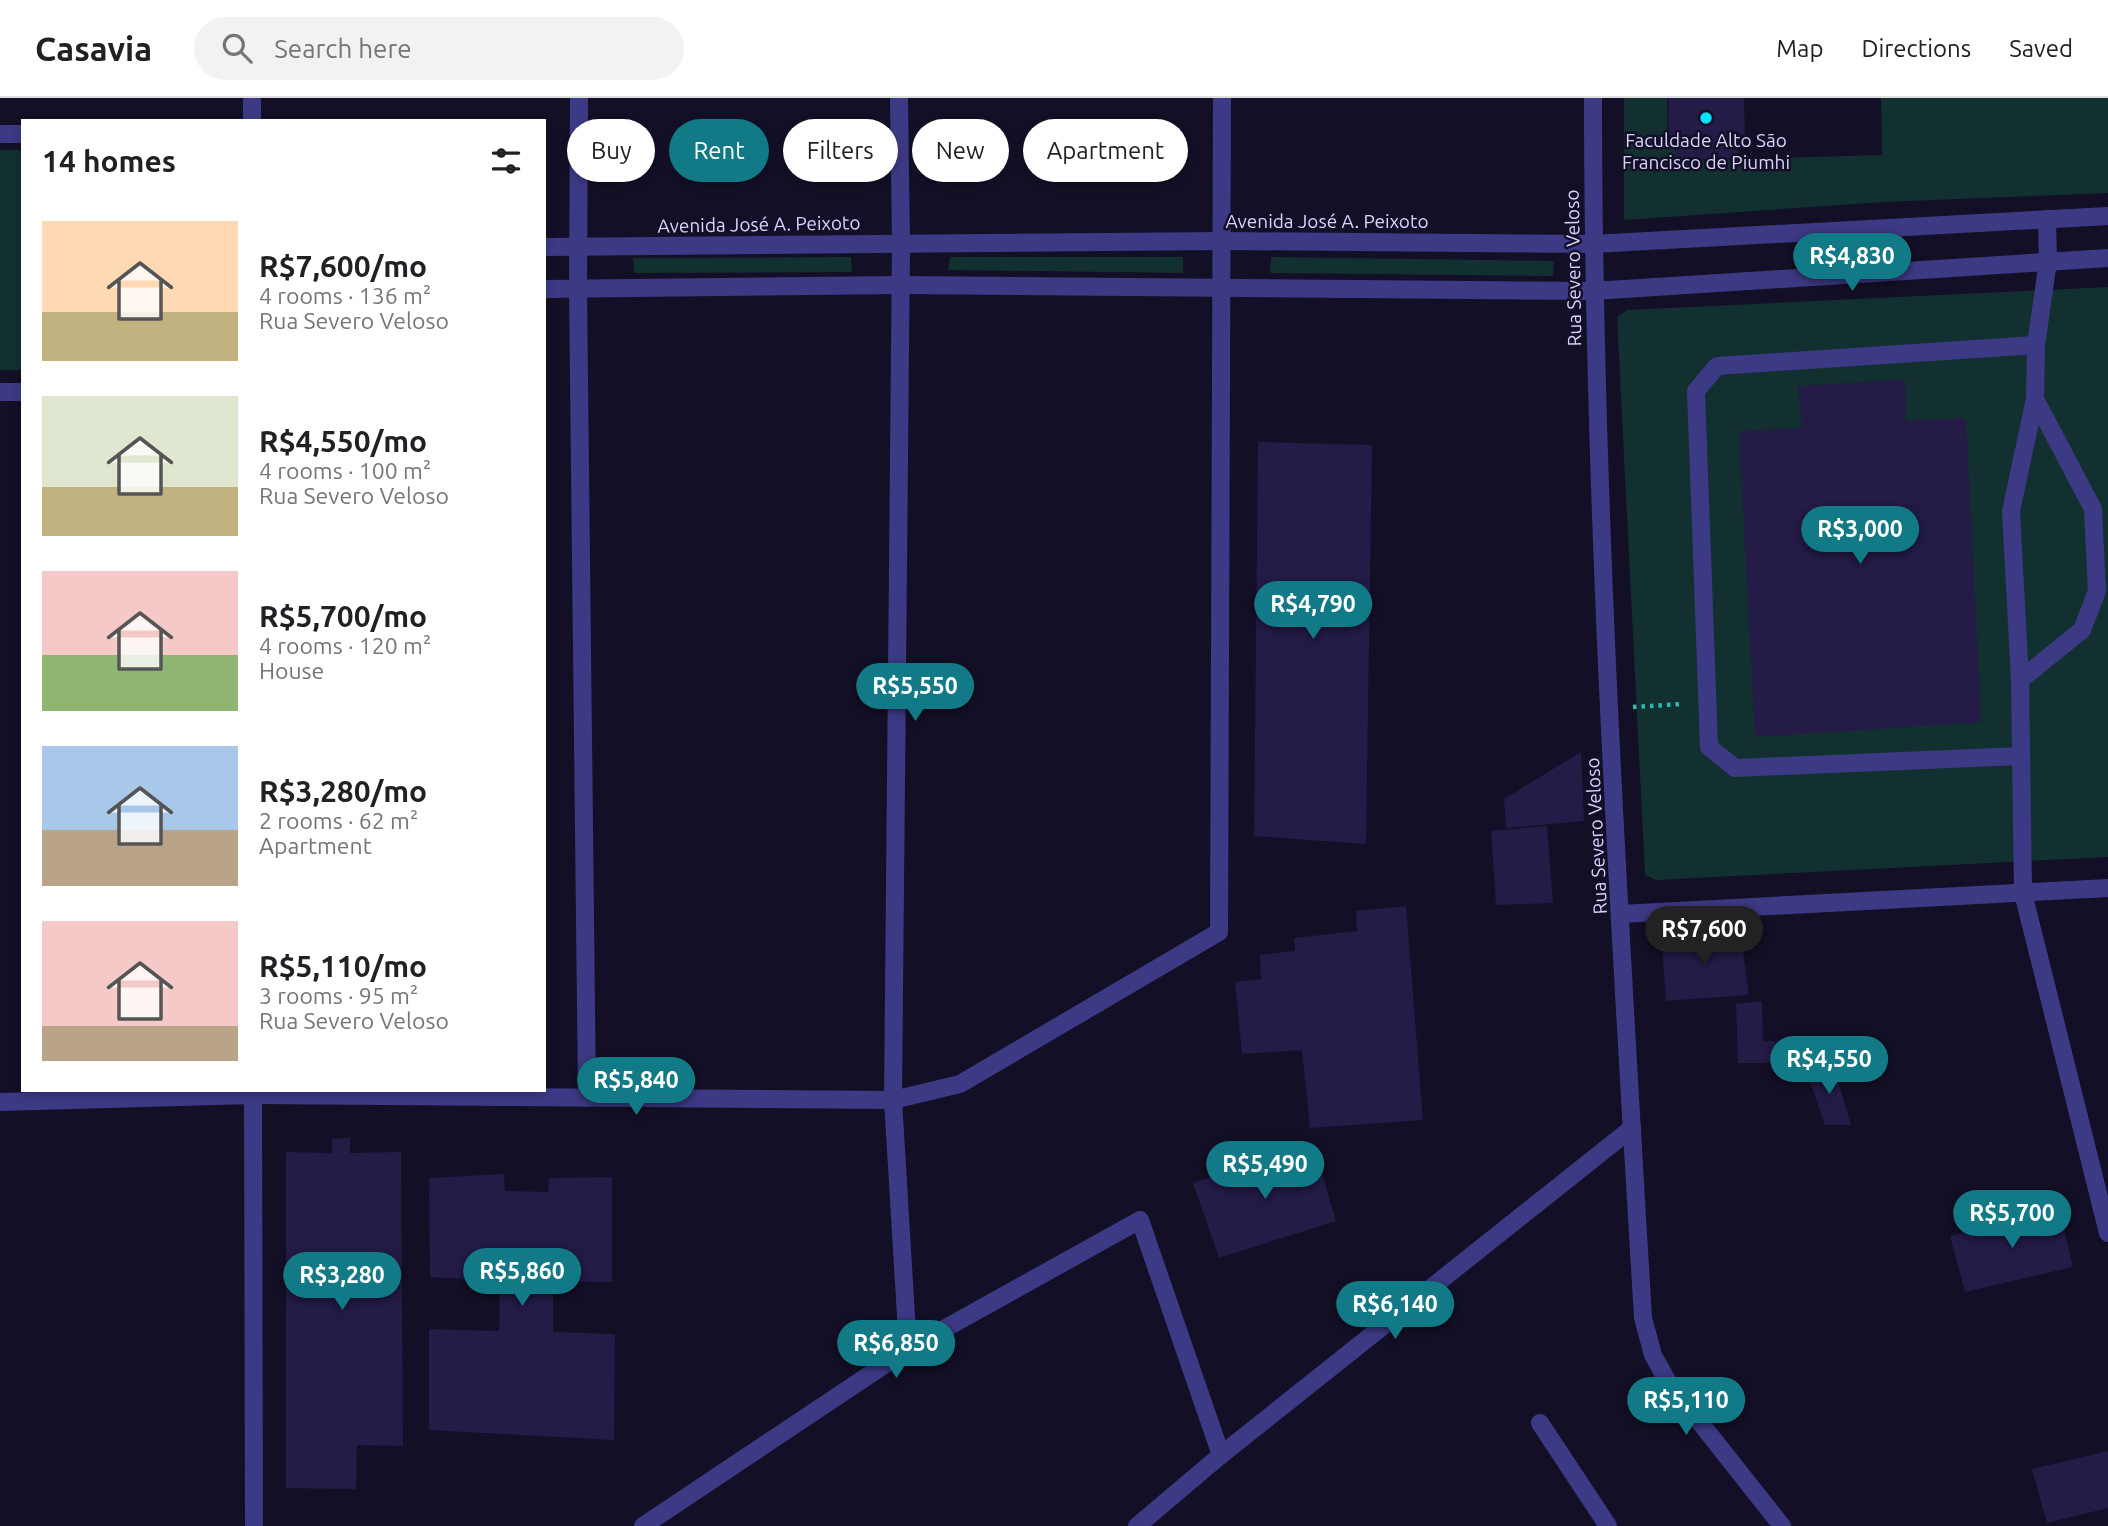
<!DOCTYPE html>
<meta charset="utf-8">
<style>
body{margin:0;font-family:Ubuntu,sans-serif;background:#f2f2f2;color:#202124;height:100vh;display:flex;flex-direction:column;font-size:26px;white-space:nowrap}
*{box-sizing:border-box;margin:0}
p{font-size:23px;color:#757577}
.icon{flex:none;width:38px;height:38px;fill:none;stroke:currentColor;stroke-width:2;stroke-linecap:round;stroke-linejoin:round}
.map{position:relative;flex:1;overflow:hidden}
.panel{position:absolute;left:21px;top:21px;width:525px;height:973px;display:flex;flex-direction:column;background:#fff;border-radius:0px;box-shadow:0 4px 10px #0003}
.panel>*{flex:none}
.banner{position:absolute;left:567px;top:21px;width:665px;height:63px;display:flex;gap:14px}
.price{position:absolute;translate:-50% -60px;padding:0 16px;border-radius:24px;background:#127987;color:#fff;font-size:23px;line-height:46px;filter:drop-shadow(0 2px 4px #0008)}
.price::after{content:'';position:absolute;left:50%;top:42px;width:21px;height:16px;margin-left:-10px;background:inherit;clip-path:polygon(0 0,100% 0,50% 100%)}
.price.active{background:#222;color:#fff}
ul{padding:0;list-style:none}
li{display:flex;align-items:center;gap:21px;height:175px;padding:0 21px}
li span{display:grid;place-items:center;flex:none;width:196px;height:140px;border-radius:0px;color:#555}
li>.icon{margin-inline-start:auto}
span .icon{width:84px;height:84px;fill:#fffc;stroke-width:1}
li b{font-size:30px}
h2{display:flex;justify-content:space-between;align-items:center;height:84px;padding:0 21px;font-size:30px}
.tag{padding:0 24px;border-radius:32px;background:#fff;box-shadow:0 4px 10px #0003;font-size:24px;line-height:63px}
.tag.active{background:#127987;color:#fff}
header{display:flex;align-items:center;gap:42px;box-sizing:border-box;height:98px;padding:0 35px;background:#fff;border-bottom:2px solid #e0e0e0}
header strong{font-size:33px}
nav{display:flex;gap:38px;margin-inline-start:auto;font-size:24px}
.search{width:490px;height:63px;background:#f2f2f2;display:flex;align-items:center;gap:18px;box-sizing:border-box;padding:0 24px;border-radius:38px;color:#757577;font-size:26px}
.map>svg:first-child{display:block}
</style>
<header>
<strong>Casavia</strong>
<div class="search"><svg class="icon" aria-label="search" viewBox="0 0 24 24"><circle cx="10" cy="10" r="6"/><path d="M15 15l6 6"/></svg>Search here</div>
<nav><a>Map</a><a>Directions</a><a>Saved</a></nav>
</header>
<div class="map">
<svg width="2108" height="1428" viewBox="0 0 2108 1428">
<rect width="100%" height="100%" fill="#130f26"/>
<!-- green -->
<g fill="#12302f">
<path d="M1624 0H1667L1668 45H1675L1676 63 1882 57 1881 0H2108V95L1884 104 1624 122Z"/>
<rect x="0" y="52" width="23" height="220"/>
<path d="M851 159 852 174 634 175 633 160Z"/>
<path d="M950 159H1183V175L948 172Z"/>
<path d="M1271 159 1554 163 1553 178 1270 175Z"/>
<path d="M2108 189V759L1656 782 1645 777 1617 219 1627 212Z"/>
</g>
<!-- building -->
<g fill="#241b47">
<path d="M1668 0H1744L1745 40H1737L1739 60 1675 62V45H1669Z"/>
<path d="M1905 281 1906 323 1966 320 1981 624 1755 639 1739 333 1802 330 1798 288Z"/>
<path d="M1258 344 1372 347 1366 746 1254 738Z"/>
<path d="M1581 654 1584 723 1506 730 1504 701Z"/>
<path d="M1547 728 1553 805 1496 807 1491 733Z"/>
<path d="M1406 808 1423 1022 1310 1030 1302 952 1242 956 1235 884 1261 881 1260 857 1295 853 1294 840 1357 833 1356 813Z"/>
<path d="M1740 833 1749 897 1666 903 1662 845 1667 838Z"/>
<path d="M1762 903 1763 943H1775L1776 965H1738L1736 906Z"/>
<path d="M1834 969 1851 1027H1825L1806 972Z"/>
<path d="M350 1040V1055L401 1054 403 1348 357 1347 356 1391 286 1390V1054L332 1055V1041Z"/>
<path d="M1313 1045 1336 1123 1219 1160 1193 1085Z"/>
<path d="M504 1076 505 1093 548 1094 549 1080 612 1079V1184L553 1183V1234L615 1236 614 1342 429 1332V1231L499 1233 500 1183 430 1179 429 1080Z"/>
<path d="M2058 1107 2073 1169 1965 1194 1950 1138Z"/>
<path d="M2108 1353V1410L2047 1425 2032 1371Z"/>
</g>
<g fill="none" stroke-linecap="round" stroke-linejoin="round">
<!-- path -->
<path stroke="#2fb8b0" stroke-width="4.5" stroke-dasharray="3.5 5" stroke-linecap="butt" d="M1633 609 1681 606"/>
<!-- minor -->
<g stroke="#3d3a85" stroke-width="18">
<path d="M579 0 578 191 587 1000"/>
<path d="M899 0 901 145 893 1002 908 1251"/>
<path d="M1593 0C1593 407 1619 814 1643 1220L1653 1257 1668 1284 1782 1428"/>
<path d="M252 23V0"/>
<path d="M0 36H23"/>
<path d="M544 149 1224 143 1593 146 2108 118"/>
<path d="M544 191 900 187 1593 193 2108 160"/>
<path d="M2036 247 2035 301 2011 413 2020 582 2023 795 2108 1135"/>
<path d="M0 294H23"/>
<path d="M2020 582 2082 532 2097 493 2093 411 2035 301"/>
<path d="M2020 658 1735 670 1709 649 1696 293 1717 268 2036 247 2048 163 2047 121"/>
<path d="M1621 816 2108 790"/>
<path d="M253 992 254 1428"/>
<path d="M0 1004 253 997 893 1002 960 986 1219 834 1222 0"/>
<path d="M1540 1325 1608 1428"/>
<path d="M643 1428 908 1251 1140 1122 1221 1357"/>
<path d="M1137 1428 1221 1357 1632 1030"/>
</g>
</g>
<!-- markers -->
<circle fill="#00e5ff" stroke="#130f26" stroke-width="2.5" cx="1706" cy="20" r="7"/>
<g text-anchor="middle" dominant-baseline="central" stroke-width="5" stroke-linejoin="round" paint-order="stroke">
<!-- poi labels -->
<g font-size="19" fill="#d9d4ff" stroke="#130f26">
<text x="1706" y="42">Faculdade Alto São<tspan x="1706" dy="22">Francisco de Piumhi</tspan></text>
</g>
<!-- street labels -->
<g font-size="19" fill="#d9d4ff" stroke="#130f26">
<text x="1327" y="123">Avenida José A. Peixoto</text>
<text transform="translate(759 126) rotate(-1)">Avenida José A. Peixoto</text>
<text transform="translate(1573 170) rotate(-91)">Rua Severo Veloso</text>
<text transform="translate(1596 738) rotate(-93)">Rua Severo Veloso</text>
</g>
</g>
</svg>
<b class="price" style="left:1852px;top:195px">R$4,830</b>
<b class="price" style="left:1860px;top:468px">R$3,000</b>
<b class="price" style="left:1313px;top:543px">R$4,790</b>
<b class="price" style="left:915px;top:625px">R$5,550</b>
<b class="price active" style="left:1704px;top:868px">R$7,600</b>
<b class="price" style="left:1829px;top:998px">R$4,550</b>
<b class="price" style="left:636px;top:1019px">R$5,840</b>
<b class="price" style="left:1265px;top:1103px">R$5,490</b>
<b class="price" style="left:2012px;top:1152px">R$5,700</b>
<b class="price" style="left:522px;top:1210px">R$5,860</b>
<b class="price" style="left:342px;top:1214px">R$3,280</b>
<b class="price" style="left:1395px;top:1243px">R$6,140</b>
<b class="price" style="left:896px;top:1282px">R$6,850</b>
<b class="price" style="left:1686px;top:1339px">R$5,110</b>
<div class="banner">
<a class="tag">Buy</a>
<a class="tag active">Rent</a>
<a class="tag">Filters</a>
<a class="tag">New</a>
<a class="tag">Apartment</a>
</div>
<section class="panel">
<h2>14 homes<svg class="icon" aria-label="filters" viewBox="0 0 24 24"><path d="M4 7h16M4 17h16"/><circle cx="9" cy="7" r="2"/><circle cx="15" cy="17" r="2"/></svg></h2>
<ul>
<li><span style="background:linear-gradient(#ffd9b3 65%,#c2b280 0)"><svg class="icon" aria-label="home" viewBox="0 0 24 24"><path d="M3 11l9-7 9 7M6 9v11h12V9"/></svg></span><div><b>R$7,600/mo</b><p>4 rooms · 136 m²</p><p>Rua Severo Veloso</p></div></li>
<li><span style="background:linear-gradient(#dfe7d0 65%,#c2b280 0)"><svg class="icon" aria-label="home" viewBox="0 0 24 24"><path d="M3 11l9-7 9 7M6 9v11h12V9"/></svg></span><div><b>R$4,550/mo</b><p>4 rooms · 100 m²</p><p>Rua Severo Veloso</p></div></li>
<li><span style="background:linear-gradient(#f6c9c9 60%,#8fb573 0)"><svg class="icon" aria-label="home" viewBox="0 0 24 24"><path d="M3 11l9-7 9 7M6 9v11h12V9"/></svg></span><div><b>R$5,700/mo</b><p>4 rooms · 120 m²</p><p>House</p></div></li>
<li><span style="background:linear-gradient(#a9c7e8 60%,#b9a48a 0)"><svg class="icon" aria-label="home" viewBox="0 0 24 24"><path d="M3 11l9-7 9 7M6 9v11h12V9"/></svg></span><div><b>R$3,280/mo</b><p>2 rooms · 62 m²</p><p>Apartment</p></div></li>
<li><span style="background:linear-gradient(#f6c9c9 75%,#b9a48a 0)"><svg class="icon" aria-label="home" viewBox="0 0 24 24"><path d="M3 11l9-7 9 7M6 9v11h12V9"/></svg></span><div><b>R$5,110/mo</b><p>3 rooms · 95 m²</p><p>Rua Severo Veloso</p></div></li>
</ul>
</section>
</div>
